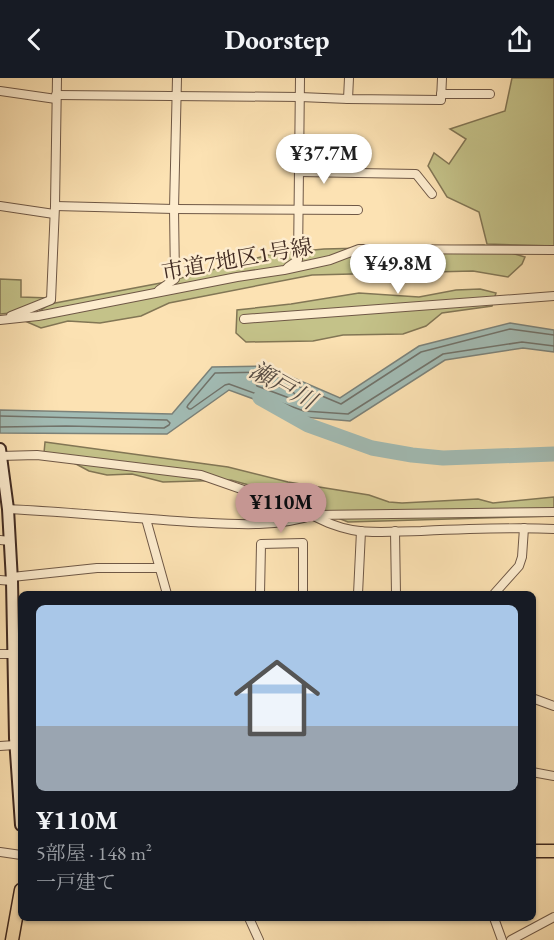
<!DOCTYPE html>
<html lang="ja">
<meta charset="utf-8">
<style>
body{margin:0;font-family:"EB Garamond","Noto Serif JP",serif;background:#242831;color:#f1f3f6;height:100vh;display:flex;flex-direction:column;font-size:22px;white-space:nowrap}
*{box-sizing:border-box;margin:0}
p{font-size:20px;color:#9ea1a6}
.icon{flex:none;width:33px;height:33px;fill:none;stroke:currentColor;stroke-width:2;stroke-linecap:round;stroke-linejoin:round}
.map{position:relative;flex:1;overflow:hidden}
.drawer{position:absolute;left:18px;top:513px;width:518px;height:330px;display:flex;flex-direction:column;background:#171b24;border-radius:9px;box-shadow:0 2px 4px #0004}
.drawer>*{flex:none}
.price{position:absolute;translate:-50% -51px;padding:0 14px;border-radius:21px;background:#fff;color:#222;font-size:20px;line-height:39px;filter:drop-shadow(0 2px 3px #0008)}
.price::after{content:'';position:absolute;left:50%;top:36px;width:18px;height:14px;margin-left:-9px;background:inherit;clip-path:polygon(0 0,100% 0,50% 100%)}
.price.active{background:#c59692;color:#111}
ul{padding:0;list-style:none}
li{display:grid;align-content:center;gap:12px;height:318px;padding:0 18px}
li+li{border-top:2px solid #363941}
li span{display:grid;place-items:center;height:186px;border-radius:9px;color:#555}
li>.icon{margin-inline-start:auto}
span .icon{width:108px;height:108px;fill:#fffc;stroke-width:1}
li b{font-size:26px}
header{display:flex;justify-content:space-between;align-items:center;height:78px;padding:0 18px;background:#171b24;font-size:27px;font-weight:700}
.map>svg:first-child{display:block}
</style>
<header><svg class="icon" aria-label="back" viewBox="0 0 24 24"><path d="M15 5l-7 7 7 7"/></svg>Doorstep<svg class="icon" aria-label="share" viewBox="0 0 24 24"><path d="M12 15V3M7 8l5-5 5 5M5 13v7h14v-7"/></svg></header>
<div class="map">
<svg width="554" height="862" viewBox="0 0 554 862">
<rect width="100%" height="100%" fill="#fce2b3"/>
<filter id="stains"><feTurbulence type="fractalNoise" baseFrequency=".00333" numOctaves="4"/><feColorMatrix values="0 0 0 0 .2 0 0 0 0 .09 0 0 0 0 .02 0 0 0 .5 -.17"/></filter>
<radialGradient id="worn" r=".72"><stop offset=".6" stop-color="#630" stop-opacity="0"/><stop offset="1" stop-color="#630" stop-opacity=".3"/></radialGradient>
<!-- green -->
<g fill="#c4c289" stroke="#827655" stroke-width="1.5">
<path d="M512 0H554V168L487 166 479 134 447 119 428 88 434 75 449 86 466 61 450 51 505 33Z"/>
<path d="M484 167 525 179 522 186 508 199 473 193 312 197 169 225 141 238 100 245 68 243 41 250 25 243 50 226 166 204 272 176 324 171Z"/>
<path d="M0 201 21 202V219L50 220 11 235 0 236Z"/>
<path d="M480 211 496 215 492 228 442 235 426 248 403 256 343 257 313 263 246 264 236 255 237 232 291 226 359 215 419 219 456 212Z"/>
<path d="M45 364 228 389 288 404 369 417 389 424 402 425 478 421 493 425 554 419V438L348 444 267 412 231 402 163 404 132 396 107 397 89 393 76 386 44 375Z"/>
</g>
<!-- water -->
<path fill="#a2bcb5" stroke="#7b827a" stroke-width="1.5" d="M510 245 554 252V274L523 270 445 282 350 343 303 339 229 312 167 356 0 355V332L172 336 212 289 266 288 340 320 419 268Z"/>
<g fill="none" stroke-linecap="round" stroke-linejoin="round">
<!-- shore -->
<g stroke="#71736b" stroke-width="1.5">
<path d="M554 257 510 251 421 274 341 326 265 294 215 295 188 327 187 329 189 331H191L225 307 229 306 304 333 348 336 443 276 522 264 554 268"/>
<path d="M258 302H264L294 315 296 319 292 321 257 308 255 304Z"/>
<path d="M0 338 167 342 170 345 169 347 164 350 66 348 0 349"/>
</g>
<!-- stream -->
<path stroke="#7b827a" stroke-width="2" d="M0 778H2"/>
<!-- river -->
<path stroke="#a2bcb5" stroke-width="15" d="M260 320 308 347 372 370 412 377 443 380 554 376"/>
<defs>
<g id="street">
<path d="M0 13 56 21"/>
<path d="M441 16H490"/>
<path d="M56 17 300 19 348 21 441 22 442 0"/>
<path d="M348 21 349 0"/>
<path d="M299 94 416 96 432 116"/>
<path d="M0 128 54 136"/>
<path d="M55 128 174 131 358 132"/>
<path d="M288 189 298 182 300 0"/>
<path d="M159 212 175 201 174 131 177 0"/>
<path d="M11 238 51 222 55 128 57 0"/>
<path d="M244 241 554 218"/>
<path d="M0 242 38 238 237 199 284 192 330 182 359 171 554 172"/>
<path d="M0 378 37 377 201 397 301 432C319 440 331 448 352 452 374 456 398 453 421 453 465 451 510 449 554 451"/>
<path d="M8 431C69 434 130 440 191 444 231 446 275 450 314 437L554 434"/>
<path d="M146 441 167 516"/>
<path d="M395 453 396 516"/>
<path d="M0 462 10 463"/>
<path d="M12 499 97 490H158"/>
<path d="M0 502 12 503"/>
<path d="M260 516 261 466 303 465V516"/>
<path d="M358 516 361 453"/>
<path d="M494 516 519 488 522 479 524 450"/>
<path d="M0 576H13"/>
<path d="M532 620 554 628"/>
<path d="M0 668 15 667"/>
<path d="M532 694 554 698"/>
<path d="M0 774 21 777"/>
<path d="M249 840 259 862"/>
<path d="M494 840 502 862"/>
<path d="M511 862 554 839"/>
</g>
<path id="secondary" d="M0 371 8 431 12 503 15 660 21 747"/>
<g id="primary">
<path d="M532 773H554"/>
<path d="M12 862 21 812"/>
</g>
</defs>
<!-- street casing -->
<use href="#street" stroke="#6f5846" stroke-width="10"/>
<!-- secondary casing -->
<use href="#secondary" stroke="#402a21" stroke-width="14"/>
<!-- primary casing -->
<use href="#primary" stroke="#402a21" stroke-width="15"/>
<!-- street -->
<use href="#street" stroke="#fdecce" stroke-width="8"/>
<!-- secondary -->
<use href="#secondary" stroke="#fdecce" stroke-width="10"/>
<!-- primary -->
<use href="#primary" stroke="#fce2b3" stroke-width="12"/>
</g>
<g text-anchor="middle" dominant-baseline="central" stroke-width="5" stroke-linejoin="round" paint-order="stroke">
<!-- street labels -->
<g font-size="22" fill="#402a21" stroke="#fdecce">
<text transform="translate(237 181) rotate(-10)">市道7地区1号線</text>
</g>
<!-- water labels -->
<g font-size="24" font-style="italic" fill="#584e46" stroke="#fdecce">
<text transform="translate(283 307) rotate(29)">瀬戸川</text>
</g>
</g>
<rect width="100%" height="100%" filter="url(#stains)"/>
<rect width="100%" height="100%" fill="url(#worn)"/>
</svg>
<b class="price" style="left:324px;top:107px">¥37.7M</b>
<b class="price" style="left:398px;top:217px">¥49.8M</b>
<b class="price active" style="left:281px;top:456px">¥110M</b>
<section class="drawer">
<ul>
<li><span style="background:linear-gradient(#a9c7e8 65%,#9aa5b1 0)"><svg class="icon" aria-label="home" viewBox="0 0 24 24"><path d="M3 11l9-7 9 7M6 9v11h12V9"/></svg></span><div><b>¥110M</b><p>5部屋 · 148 m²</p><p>一戸建て</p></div></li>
</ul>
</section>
</div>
